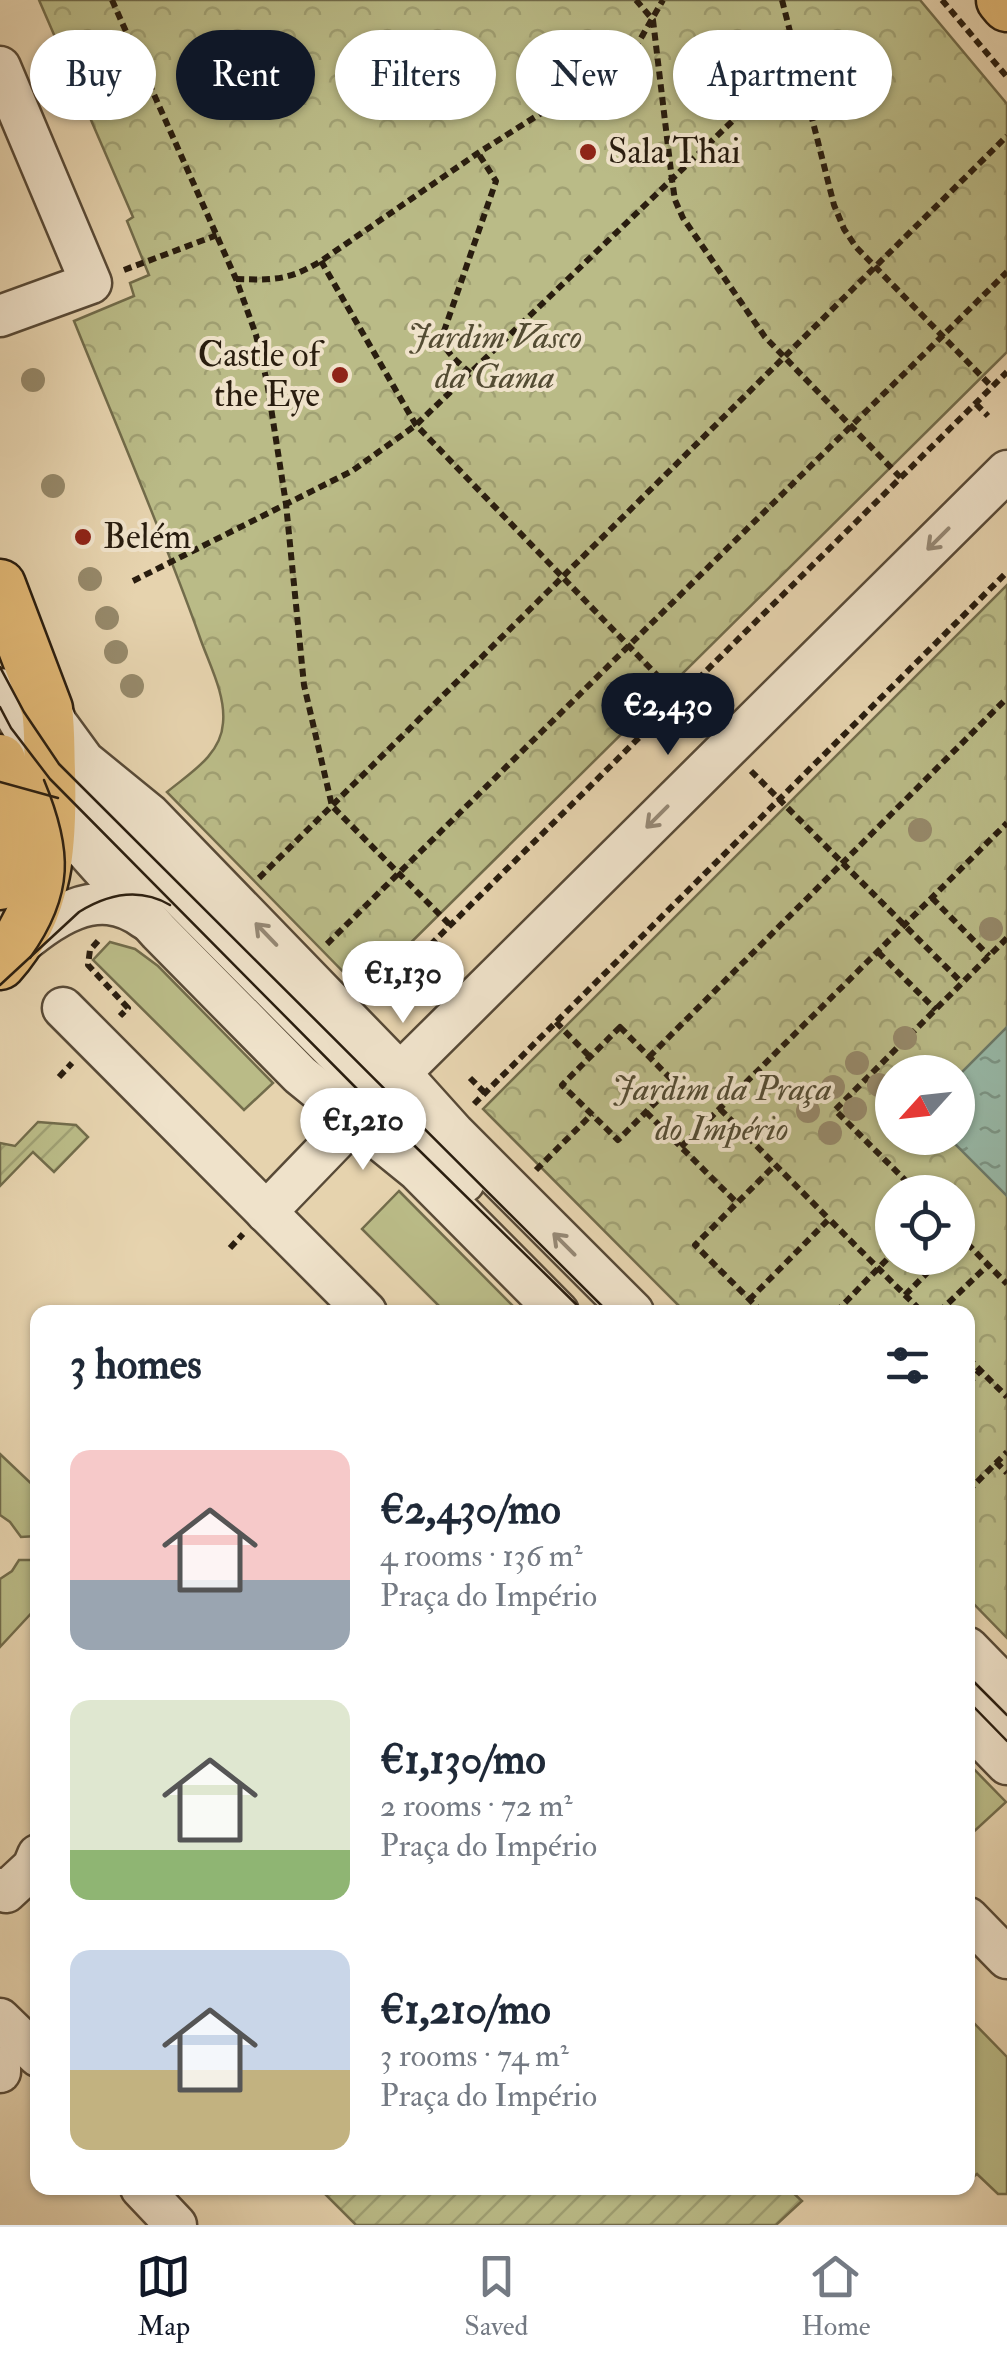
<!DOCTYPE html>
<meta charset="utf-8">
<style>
body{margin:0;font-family:"IM FELL Double Pica",serif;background:#f2f2f3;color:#1f2937;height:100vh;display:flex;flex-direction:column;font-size:38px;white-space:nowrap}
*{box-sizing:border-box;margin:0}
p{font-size:32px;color:#747a83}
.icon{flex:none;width:55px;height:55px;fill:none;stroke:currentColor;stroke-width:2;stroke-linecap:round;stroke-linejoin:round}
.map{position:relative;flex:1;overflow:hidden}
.side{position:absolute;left:30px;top:1305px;width:945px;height:890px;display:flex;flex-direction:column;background:#fff;border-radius:20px;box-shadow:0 2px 8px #0004}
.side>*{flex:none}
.guide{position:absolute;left:30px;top:30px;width:948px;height:90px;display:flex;gap:20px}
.needle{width:65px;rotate:243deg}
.buttons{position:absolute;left:875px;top:1055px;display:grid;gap:20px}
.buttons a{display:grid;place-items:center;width:100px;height:100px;border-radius:50%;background:#fff;box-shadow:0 2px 8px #0004;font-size:50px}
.price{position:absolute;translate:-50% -85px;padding:0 22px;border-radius:35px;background:#fff;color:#222;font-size:32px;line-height:65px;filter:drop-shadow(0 2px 5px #0008)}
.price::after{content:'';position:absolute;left:50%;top:60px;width:30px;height:22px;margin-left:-15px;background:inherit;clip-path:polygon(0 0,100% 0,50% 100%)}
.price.active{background:#111827;color:#fff}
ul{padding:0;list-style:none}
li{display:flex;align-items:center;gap:30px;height:250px;padding:0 40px}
li span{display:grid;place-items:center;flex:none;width:280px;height:200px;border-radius:20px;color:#555}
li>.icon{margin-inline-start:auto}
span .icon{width:120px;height:120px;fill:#fffc;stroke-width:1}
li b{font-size:42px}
h2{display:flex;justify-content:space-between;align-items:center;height:120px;padding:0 40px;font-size:42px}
.pill{padding:0 35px;border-radius:45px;background:#fff;box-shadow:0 2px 8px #0004;font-size:35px;line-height:90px}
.pill.active{background:#111827;color:#fff}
.menu{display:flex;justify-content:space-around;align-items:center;height:140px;border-top:2px solid #e0e1e3;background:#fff;font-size:28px;color:#747a83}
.menu a{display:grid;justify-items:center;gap:5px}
.menu .active{color:#111827}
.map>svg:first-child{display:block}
</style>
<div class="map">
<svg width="1007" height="2225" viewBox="0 0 1007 2225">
<defs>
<pattern id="park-crowns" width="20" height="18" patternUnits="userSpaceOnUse" patternTransform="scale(2.5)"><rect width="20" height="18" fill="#babb87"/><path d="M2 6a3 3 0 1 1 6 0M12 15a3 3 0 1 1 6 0" fill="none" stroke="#a0a073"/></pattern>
<pattern id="garden-furrows" width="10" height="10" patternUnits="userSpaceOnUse" patternTransform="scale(2.5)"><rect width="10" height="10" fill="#babb87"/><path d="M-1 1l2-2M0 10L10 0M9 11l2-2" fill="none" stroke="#a0a073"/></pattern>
<pattern id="water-ripples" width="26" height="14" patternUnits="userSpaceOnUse" patternTransform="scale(2.5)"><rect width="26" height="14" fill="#97b8a7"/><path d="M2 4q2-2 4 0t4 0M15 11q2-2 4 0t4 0" fill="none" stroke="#7b9586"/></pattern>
</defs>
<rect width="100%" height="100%" fill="#e6d3ae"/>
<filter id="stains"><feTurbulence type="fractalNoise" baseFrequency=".002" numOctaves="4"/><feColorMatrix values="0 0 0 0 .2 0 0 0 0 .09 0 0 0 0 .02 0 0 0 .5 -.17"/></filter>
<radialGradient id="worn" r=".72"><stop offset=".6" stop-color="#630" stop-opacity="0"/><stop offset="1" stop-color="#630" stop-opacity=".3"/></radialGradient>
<!-- grass -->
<g fill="#babb87" stroke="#726c4b" stroke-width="2.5">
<path d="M110 942 135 949 158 966 273 1083 244 1110 93 960Z"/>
<path d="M399 1191 519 1312H445L362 1229Z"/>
<path d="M0 1454 37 1489V1536L21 1537 10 1522 0 1515Z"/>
<path d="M19 1560H37V1607L0 1647V1579L12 1571Z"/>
<path d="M968 1763 1006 1802 968 1837Z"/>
<path d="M968 2017 1007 2057V2194H998L977 2174 973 2177 968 2172Z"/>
</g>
<!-- park -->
<g fill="url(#park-crowns)" stroke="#726c4b" stroke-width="2.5" fill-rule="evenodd">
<path d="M39 0H920L1007 104V352L362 991 167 792C190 773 221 755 223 723 226 694 208 662 199 635 161 529 116 425 74 321L134 296 130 283 149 275 127 221 133 217Z"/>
<path d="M1007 585V1638L968 1598V1312H685L483 1109ZM892 1072H958V1138H892ZM892 1192H958V1258H892Z"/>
</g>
<!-- garden -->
<g fill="url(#garden-furrows)" stroke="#726c4b" stroke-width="2.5">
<path d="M38 1122 76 1125 88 1137 54 1172 33 1152 0 1186V1143L15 1146Z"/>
<path d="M319 2188H788L802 2201 776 2225H356Z"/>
</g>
<!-- water -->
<path fill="url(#water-ripples)" stroke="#6b7a6a" stroke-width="2.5" d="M1007 1027V1196L949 1138H958V1076Z"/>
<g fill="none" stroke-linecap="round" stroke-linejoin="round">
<defs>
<g id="minor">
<path d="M0 67 91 283 0 316"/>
<path d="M0 689 25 731 50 765 464 1182"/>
<path d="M48 705 57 724 84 761 149 814 400 1073 454 1133 633 1312"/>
<path d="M45 789 82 846 159 932 300 1075 417 1170 558 1312"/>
<path d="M11 952C51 918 96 883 145 919"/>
<path d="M63 1008 366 1312"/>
<path d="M266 1212 400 1073 1007 471"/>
<path d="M968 1648 1007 1688"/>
<path d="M968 1689 1007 1728"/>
<path d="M968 1724 1007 1764"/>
<path d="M0 1889 6 1892 33 1867 38 1855"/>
<path d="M968 1918 1007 1958"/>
<path d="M0 2019 38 2056"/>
<path d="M0 2067V2072"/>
<path d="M141 2188 176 2225"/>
</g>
<g id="major">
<path d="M1002 0 1007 6"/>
<path d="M0 585 47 709C50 730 49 751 50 772 52 841 49 910 0 964"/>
<path d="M0 760C11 800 15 845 0 884"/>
</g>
</defs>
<!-- minor casing -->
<use href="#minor" stroke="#584a37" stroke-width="45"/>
<!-- major casing -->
<use href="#major" stroke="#291d0f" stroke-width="55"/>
<!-- path -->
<g stroke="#291d0f" stroke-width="6" stroke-dasharray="8 5" stroke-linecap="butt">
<path d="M112 0 236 279 256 335 267 382 286 504 304 685 332 806 450 925"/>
<path d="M636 0 653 20 672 180 675 200 683 218 765 337 901 478"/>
<path d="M782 0 834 205 844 229 856 247 992 387"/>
<path d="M942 0 1007 77"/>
<path d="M321 261 416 425 703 723"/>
<path d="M124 270 217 235"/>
<path d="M236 279C273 280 288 281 321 261L478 153 630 57 663 0"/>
<path d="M470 373C458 362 445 353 442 337L496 181 478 153"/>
<path d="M976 404 988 416"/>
<path d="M133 581 352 471 416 425 797 59"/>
<path d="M751 771 962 983"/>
<path d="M259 878 1007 136"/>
<path d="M932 898 989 956"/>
<path d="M98 941 90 950 88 965 128 1008 120 1016"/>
<path d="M327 944 1007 272"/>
<path d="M878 952 936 1010"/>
<path d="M383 992 395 1003"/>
<path d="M375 1000 1007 372"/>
<path d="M556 1022 590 1057"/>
<path d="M620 1027 675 1083 618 1140 562 1085Z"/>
<path d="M649 1057 1007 698"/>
<path d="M59 1077 72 1063"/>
<path d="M470 1078 485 1093"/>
<path d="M474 1104 1007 572"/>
<path d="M720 1109 829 1219"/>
<path d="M646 1112 737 1203"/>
<path d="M681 1147 1007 823"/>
<path d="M536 1170 592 1114"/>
<path d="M917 1192 835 1110 1007 938"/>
<path d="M958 1234 1007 1284"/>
<path d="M230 1248 243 1234"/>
<path d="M905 1295 942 1258"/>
<path d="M749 1300 829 1219 922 1312"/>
<path d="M762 1312 695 1245 775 1165"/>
<path d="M836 1312 892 1254"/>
<path d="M939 1312 988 1265"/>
<path d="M968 1358 1007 1397"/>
<path d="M968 1384 980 1371"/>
<path d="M996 1462 1007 1473"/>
<path d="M968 1491 1007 1452"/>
</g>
<!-- minor -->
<use href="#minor" stroke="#efe2ca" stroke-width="40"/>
<!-- major -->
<use href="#major" stroke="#e3ba77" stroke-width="50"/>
<!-- tram -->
<g stroke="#291d0f" stroke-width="2.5">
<path d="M0 667 24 712 59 764 608 1312"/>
<path d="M0 707 11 728 50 779 371 1103 584 1312"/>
<path d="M0 782 58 798"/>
<path d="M30 958C75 895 73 849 44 780"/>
<path d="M0 985 79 912C108 894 139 887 170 905"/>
<path d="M968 1676 1007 1715"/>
<path d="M968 1701 1007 1741"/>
</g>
</g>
<!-- trees -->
<g fill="#96896a">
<circle cx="33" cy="380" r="12"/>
<circle cx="53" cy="486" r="12"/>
<circle cx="90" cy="579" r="12"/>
<circle cx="107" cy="618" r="12"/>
<circle cx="116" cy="652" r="12"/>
<circle cx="132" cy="686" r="12"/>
<circle cx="920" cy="830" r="12"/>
<circle cx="991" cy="929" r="12"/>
<circle cx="905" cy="1038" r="12"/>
<circle cx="857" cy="1063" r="12"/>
<circle cx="879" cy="1085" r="12"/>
<circle cx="833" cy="1087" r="12"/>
<circle cx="855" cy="1109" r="12"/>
<circle cx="808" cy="1111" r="12"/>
<circle cx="830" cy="1133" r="12"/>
</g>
<!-- one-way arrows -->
<defs><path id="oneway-shaft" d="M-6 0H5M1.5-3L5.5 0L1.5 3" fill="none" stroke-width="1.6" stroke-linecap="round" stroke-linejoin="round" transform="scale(2.5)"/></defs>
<g stroke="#968976">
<use href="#oneway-shaft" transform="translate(938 539) rotate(135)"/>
<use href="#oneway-shaft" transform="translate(657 817) rotate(135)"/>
<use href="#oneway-shaft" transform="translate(266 934) rotate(-134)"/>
<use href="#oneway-shaft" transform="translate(564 1244) rotate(-135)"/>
</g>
<!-- markers -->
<g fill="#8f2418" stroke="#efe2ca" stroke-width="4">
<circle cx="588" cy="152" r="10"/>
<circle cx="340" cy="375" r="10"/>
<circle cx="83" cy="537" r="10"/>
</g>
<g text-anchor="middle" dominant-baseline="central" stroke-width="8" stroke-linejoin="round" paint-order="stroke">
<!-- poi labels -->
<g font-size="35" fill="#291d0f" stroke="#efe2ca" text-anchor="start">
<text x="608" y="152">Sala Thai</text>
<text x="320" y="355" text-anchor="end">Castle of<tspan x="320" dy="40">the Eye</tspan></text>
<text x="103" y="537">Belém</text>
</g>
<!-- park labels -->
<g font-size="35" font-style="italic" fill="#544c33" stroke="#efe2ca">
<text x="495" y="337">Jardim Vasco<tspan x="495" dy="40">da Gama</tspan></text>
<text x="722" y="1089">Jardim da Praça<tspan x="722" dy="40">do Império</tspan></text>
</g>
</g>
<rect width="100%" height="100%" filter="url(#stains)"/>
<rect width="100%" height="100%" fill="url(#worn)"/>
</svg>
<div class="buttons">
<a><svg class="needle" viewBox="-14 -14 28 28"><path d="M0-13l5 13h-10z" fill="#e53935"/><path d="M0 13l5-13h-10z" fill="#747a83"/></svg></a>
<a><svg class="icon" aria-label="locate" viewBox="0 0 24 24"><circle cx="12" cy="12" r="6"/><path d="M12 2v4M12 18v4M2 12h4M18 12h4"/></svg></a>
</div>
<b class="price active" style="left:668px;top:758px">€2,430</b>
<b class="price" style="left:403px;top:1026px">€1,130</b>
<b class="price" style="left:363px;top:1173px">€1,210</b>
<div class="guide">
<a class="pill">Buy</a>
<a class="pill active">Rent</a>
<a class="pill">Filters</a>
<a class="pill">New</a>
<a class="pill">Apartment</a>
</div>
<section class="side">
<h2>3 homes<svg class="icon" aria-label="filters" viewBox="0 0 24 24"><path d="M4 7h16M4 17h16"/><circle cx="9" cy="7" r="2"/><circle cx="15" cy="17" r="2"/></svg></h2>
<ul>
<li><span style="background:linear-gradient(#f6c9c9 65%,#9aa5b1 0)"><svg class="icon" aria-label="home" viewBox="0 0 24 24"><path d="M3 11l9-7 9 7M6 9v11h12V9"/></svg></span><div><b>€2,430/mo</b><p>4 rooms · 136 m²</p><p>Praça do Império</p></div></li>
<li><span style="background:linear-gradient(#dfe7d0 75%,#8fb573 0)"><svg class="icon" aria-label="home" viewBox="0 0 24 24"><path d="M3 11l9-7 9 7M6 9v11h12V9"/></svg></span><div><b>€1,130/mo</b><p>2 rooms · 72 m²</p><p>Praça do Império</p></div></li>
<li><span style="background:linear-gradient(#c9d6e8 60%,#c2b280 0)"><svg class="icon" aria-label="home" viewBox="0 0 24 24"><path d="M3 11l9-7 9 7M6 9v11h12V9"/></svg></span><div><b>€1,210/mo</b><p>3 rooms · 74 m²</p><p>Praça do Império</p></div></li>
</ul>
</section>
</div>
<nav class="menu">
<a class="active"><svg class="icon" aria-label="map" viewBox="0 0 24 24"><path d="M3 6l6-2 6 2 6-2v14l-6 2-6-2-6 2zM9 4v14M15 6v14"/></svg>Map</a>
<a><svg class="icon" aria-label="saved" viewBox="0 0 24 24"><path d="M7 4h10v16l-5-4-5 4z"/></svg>Saved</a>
<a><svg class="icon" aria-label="home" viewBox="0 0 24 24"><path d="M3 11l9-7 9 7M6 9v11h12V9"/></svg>Home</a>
</nav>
